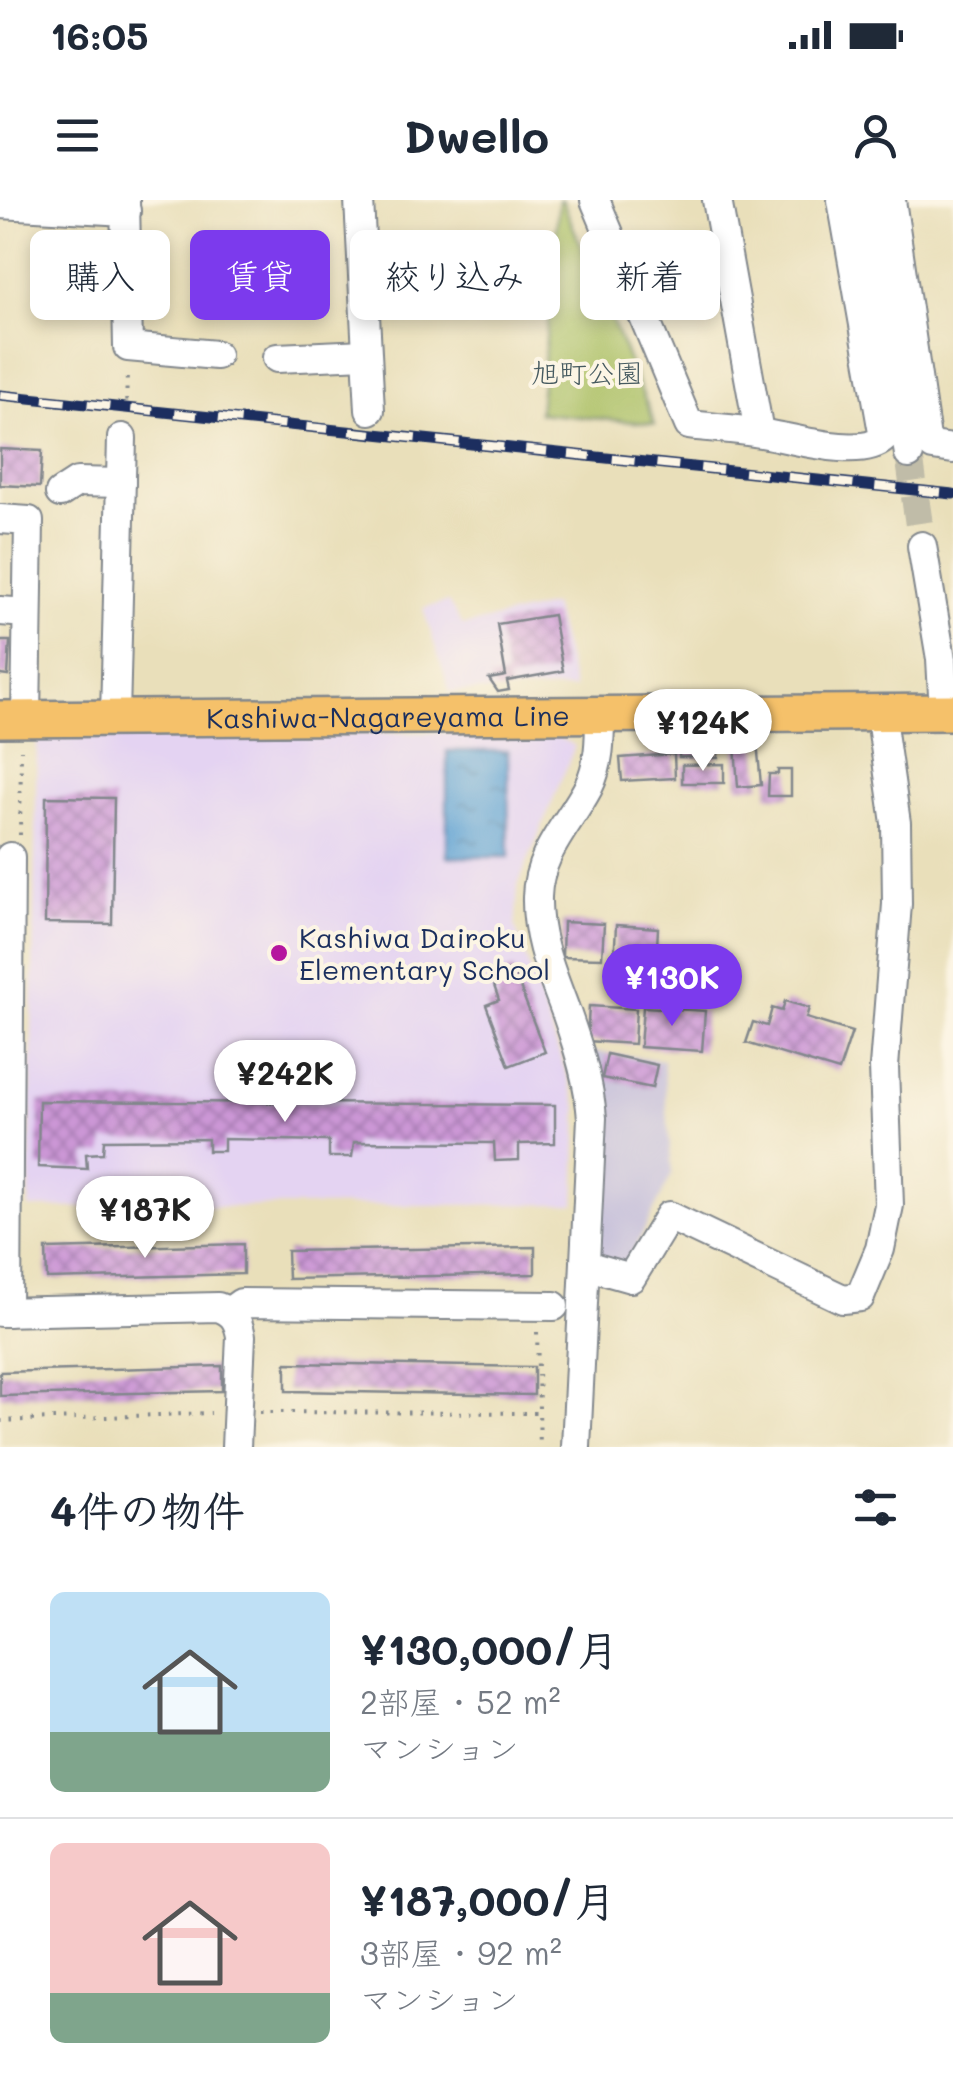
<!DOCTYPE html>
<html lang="ja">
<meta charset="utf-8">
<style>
body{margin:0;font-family:Mali,"Klee One",sans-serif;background:#f6f6f7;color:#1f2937;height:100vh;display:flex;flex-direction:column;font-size:38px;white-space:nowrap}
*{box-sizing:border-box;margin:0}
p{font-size:32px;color:#747a83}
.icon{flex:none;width:55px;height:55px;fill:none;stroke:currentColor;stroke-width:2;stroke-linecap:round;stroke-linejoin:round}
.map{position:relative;height:1247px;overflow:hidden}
.details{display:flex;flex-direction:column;background:#fff;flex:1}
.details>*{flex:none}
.guide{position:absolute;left:30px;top:30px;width:895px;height:90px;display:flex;gap:20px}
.price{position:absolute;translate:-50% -85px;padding:0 22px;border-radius:35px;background:#fff;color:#222;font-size:32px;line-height:65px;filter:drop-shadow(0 2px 5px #0008)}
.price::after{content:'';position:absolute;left:50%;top:60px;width:30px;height:22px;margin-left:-15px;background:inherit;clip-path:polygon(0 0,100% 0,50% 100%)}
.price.on{background:#7c3aed;color:#fff}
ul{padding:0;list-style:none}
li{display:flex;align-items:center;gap:30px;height:250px;padding:0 50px}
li+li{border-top:2px solid #e0e1e3}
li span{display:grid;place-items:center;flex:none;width:280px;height:200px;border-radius:15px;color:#555}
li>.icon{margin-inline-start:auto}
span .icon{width:120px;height:120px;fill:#fffc;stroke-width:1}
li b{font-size:42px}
h2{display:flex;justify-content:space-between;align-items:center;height:120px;padding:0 50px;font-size:42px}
.pill{padding:0 35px;border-radius:15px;background:#fff;box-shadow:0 5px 15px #0003;font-size:35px;line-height:90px}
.pill.on{background:#7c3aed;color:#fff}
.status{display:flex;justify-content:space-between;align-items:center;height:70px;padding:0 50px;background:#fff;direction:ltr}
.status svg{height:28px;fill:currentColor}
header{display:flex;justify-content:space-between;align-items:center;height:130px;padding:0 50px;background:#fff;font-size:45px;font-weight:700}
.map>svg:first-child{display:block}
</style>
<div class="status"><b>16:05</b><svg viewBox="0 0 49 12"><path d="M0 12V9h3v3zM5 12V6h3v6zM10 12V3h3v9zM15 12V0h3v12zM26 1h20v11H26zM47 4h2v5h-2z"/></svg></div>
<header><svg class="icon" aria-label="menu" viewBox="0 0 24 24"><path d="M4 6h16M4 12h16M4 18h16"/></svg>Dwello<svg class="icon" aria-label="person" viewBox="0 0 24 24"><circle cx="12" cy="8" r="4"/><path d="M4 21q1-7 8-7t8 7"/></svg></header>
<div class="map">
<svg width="953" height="1247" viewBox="0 0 953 1247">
<defs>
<pattern id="water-ripples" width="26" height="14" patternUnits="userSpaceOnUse" patternTransform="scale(2.5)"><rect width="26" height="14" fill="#61a3d4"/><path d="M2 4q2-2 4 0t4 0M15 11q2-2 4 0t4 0" fill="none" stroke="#4f85af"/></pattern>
<pattern id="building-cross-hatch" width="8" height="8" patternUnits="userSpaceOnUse" patternTransform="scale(2.5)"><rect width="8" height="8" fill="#cc97d6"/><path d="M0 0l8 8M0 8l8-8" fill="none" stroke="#a57cb1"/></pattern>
</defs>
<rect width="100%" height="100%" fill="#fcf5e5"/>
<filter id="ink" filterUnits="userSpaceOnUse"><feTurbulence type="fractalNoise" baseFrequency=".01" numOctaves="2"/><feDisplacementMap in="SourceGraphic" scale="20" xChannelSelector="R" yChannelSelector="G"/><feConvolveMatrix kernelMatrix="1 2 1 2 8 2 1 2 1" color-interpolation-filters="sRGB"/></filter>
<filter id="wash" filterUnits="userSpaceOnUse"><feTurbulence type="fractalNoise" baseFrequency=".0048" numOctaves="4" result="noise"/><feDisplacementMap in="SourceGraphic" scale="40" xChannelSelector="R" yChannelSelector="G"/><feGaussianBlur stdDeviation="2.25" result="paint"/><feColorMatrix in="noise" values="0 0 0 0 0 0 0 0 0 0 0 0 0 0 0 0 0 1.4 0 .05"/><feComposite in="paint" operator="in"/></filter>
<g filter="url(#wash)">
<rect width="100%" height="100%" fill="#e9dfba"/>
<!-- built -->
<g fill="#e4d3f2">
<path d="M448 402 463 426 553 405 574 489 450 492 423 408Z"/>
<path d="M547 532 575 546 518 685 515 727 578 907 575 1004 29 1008 37 536Z"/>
</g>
<!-- industrial -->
<path fill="#c6c0da" d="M588 851 663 860 672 974 625 1068 596 1058Z"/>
<!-- green -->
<path fill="#abc065" stroke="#637862" stroke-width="2.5" d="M559 0H562L655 224 539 213Z"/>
<!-- water -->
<path fill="url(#water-ripples)" stroke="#3e6999" stroke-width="2.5" d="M447 551H508L509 657H447Z"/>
<g id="blocks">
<!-- building -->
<g fill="url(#building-cross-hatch)">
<path d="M0 249 42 251 40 287 0 285Z"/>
<path d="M553 415 563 471 507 481 509 490 498 492 489 479 506 476 497 424Z"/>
<path d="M0 441H10L8 476 0 475Z"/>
<path d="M756 531 761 585 738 587 734 532Z"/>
<path d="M680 534 719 535 718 558 679 557Z"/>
<path d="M674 554 675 578 622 581 620 558Z"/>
<path d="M724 564V583H682V565Z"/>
<path d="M778 570H791V596H768L769 574H778Z"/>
<path d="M46 597 114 598 112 724 45 723Z"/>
<path d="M563 722 604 724 602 758 562 757Z"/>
<path d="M616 725 658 728 656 766 614 764Z"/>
<path d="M513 769 545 852 509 866 486 805 499 800 491 777Z"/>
<path d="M785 801 809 808 806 818 852 832 839 871 746 843 753 822 767 826 772 808 782 811Z"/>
<path d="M589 806 636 809 634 844 587 841Z"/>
<path d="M643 807 705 811 702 851 640 847Z"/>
<path d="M607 854 657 865 652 888 602 878Z"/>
<path d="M39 901 555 905V943L519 944V960L495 961 494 943 354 942 352 957H329V941L224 939V951H208V939L104 940 103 953 86 954 87 969 38 967Z"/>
<path d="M243 1044V1074L47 1079 46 1049Z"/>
<path d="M535 1047V1074L288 1079 287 1051Z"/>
<path d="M286 1163 534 1167V1195L286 1191Z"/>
<path d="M222 1166V1191L0 1196V1172Z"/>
</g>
</g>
</g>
<g filter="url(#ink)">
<use href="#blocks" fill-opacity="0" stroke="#82878c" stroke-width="2.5"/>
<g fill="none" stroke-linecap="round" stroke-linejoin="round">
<!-- minor-tunnel -->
<path stroke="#c0bca8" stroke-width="28" stroke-dasharray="28 14" stroke-linecap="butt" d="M909 254 922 346"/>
<defs>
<g id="minor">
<path d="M125 0 128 147 216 155"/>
<path d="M359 0 370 210"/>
<path d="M595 0 689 225C713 228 737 229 760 233 789 237 861 260 884 238L842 0"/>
<path d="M717 0 759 232"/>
<path d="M865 0 909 254"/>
<path d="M891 0 926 238 933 246 953 249"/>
<path d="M0 4 126 11"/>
<path d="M277 158 365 154"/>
<path d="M60 293 77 282 121 283"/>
<path d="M0 319 29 321 26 519"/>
<path d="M922 346 941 459 944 512"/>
<path d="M0 411 27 413"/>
<path d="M115 516 122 238"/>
<path d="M585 1065 631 1078 669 1016 843 1099 860 1097 880 1049 889 1005 884 867 897 704 896 623 882 525"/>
<path d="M230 1111 241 1103 554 1106"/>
<path d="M0 1112 218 1107C233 1112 238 1120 241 1136L236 1247"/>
<path d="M7 1112 10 657"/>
<path d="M576 1247 592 918C589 882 579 849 567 815 553 776 536 740 537 697 538 653 569 624 588 588 600 564 600 539 600 513"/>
</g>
<g id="major">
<path id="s1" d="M0 519 953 512"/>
</g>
</defs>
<!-- minor casing -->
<use href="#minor" stroke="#82878c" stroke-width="32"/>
<!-- major casing -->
<use href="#major" stroke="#82878c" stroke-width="40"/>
<!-- path -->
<g stroke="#82878c" stroke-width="4" stroke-dasharray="2.5 8" stroke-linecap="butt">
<path d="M126 212 127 172"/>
<path d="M20 635 21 550"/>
<path d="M537 1132 540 1247"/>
<path d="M260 1212 540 1213"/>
<path d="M0 1221 211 1213"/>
</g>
<!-- minor -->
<use href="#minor" stroke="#fff" stroke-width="28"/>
<!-- major -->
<use href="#major" stroke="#f5c16b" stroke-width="35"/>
<defs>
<path id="rail" d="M0 195 953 294"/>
</defs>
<!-- rail casing -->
<use href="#rail" stroke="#1b2f5e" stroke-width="11"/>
<!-- rail -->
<use href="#rail" stroke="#fcf5e5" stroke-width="8" stroke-dasharray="22" stroke-linecap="butt"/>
</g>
</g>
<!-- markers -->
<circle fill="#b5179e" stroke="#fcf5e5" stroke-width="4" cx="279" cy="753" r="10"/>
<g text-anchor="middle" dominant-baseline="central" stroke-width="8" stroke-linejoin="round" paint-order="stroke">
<!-- park labels -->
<g font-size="28" fill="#465a60" stroke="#fcf5e5">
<text x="587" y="172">旭町公園</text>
</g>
<!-- street labels -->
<g font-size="28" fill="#1b2f5e" stroke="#fcf5e5">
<text stroke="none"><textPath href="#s1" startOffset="388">Kashiwa-Nagareyama Line</textPath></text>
</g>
<!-- poi labels -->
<g font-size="28" fill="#1b2f5e" stroke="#fcf5e5" text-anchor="start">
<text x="299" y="737">Kashiwa Dairoku<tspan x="299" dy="32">Elementary School</tspan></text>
</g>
</g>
</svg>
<b class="price" style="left:703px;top:574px">¥124K</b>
<b class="price on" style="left:672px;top:829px">¥130K</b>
<b class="price" style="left:285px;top:925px">¥242K</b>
<b class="price" style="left:145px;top:1061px">¥187K</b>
<div class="guide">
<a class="pill">購入</a>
<a class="pill on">賃貸</a>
<a class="pill">絞り込み</a>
<a class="pill">新着</a>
</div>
</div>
<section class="details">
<h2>4件の物件<svg class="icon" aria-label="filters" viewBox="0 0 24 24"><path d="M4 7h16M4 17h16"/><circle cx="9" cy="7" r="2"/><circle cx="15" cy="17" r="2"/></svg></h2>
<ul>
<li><span style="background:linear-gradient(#bfe0f5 70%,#7fa58c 0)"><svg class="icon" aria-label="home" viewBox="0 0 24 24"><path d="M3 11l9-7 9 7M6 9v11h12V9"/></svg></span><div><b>¥130,000/月</b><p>2部屋 · 52 m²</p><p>マンション</p></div></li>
<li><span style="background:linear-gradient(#f6c9c9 75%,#7fa58c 0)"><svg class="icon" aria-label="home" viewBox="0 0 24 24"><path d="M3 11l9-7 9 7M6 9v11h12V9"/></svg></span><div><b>¥187,000/月</b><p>3部屋 · 92 m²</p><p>マンション</p></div></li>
</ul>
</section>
